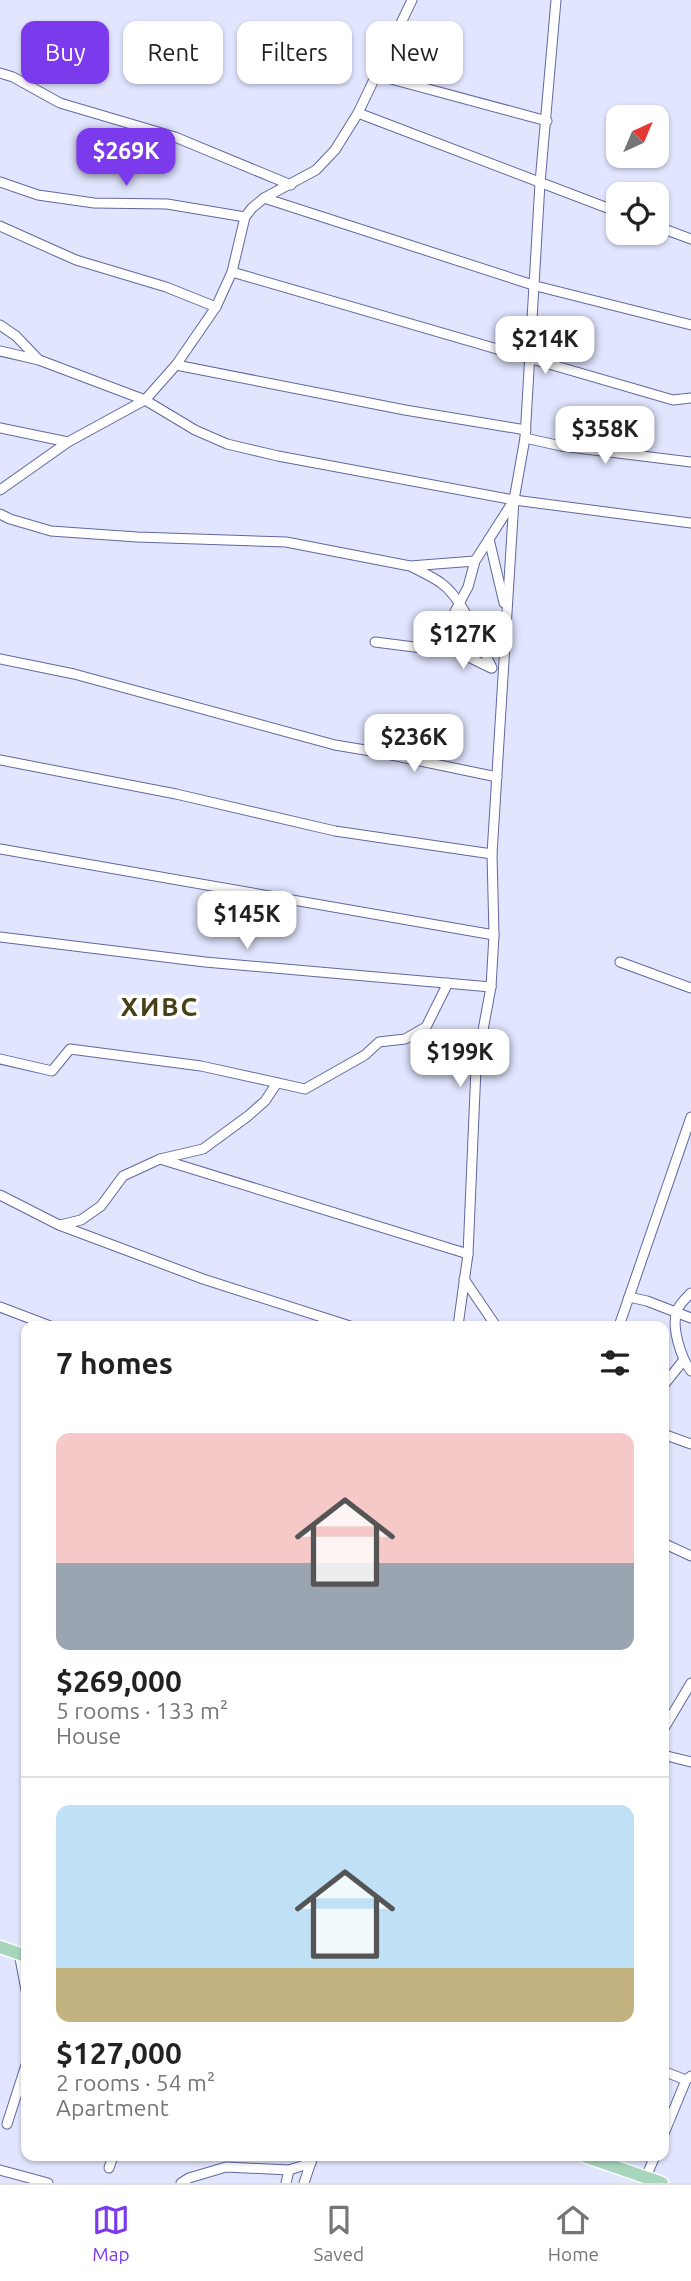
<!DOCTYPE html>
<meta charset="utf-8">
<style>
body{margin:0;font-family:Ubuntu,sans-serif;background:#f2f2f2;color:#222;height:100vh;display:flex;flex-direction:column;font-size:26px;white-space:nowrap}
*{box-sizing:border-box;margin:0}
p{font-size:23px;color:#767676}
.icon{flex:none;width:38px;height:38px;fill:none;stroke:currentColor;stroke-width:2;stroke-linecap:round;stroke-linejoin:round}
.map{position:relative;flex:1;overflow:hidden}
.sheet{position:absolute;left:21px;top:1321px;width:648px;height:840px;display:flex;flex-direction:column;background:#fff;border-radius:14px;box-shadow:0 2px 5px #0004}
.sheet>*{flex:none}
.guide{position:absolute;left:21px;top:21px;width:649px;height:63px;display:flex;gap:14px}
.needle{width:46px;rotate:44deg}
.buttons{position:absolute;left:606px;top:105px;display:grid;gap:14px}
.buttons a{display:grid;place-items:center;width:63px;height:63px;border-radius:14px;background:#fff;box-shadow:0 2px 5px #0004;font-size:35px}
.price{position:absolute;translate:-50% -60px;padding:0 16px;border-radius:14px;background:#fff;color:#222;font-size:23px;line-height:46px;filter:drop-shadow(0 2px 4px #0008)}
.price::after{content:'';position:absolute;left:50%;top:42px;width:21px;height:16px;margin-left:-10px;background:inherit;clip-path:polygon(0 0,100% 0,50% 100%)}
.price.on{background:#7c3aed;color:#fff}
ul{padding:0;list-style:none}
li{display:grid;align-content:center;gap:14px;height:371px;padding:0 35px}
li+li{border-top:2px solid #e0e0e0}
li span{display:grid;place-items:center;height:217px;border-radius:14px;color:#555}
li>.icon{margin-inline-start:auto}
span .icon{width:126px;height:126px;fill:#fffc;stroke-width:1}
li b{font-size:30px}
h2{display:flex;justify-content:space-between;align-items:center;height:84px;padding:0 35px;font-size:30px}
.tag{padding:0 24px;border-radius:14px;background:#fff;box-shadow:0 2px 5px #0004;font-size:24px;line-height:63px}
.tag.on{background:#7c3aed;color:#fff}
.menu{display:flex;justify-content:space-around;align-items:center;height:98px;border-top:2px solid #e0e0e0;background:#fff;font-size:19px;color:#767676}
.menu a{display:grid;justify-items:center;gap:4px}
.menu .on{color:#7c3aed}
.map>svg:first-child{display:block}
</style>
<div class="map">
<svg width="691" height="2183" viewBox="0 0 691 2183">
<rect width="100%" height="100%" fill="#e1e5fe"/>
<g fill="none" stroke-linecap="round" stroke-linejoin="round">
<defs>
<g id="minor">
<path d="M0 73 13 77 60 103 175 137 291 185"/>
<path d="M376 75 547 121"/>
<path d="M358 113 618 212"/>
<path d="M0 182 38 195 94 203 167 204 245 217"/>
<path d="M264 198 536 286 691 325"/>
<path d="M0 226 76 260 166 287 216 307"/>
<path d="M656 226 691 239"/>
<path d="M232 272 673 400 691 398"/>
<path d="M0 325 16 336 38 359"/>
<path d="M0 351 39 360 145 400 195 430 227 444 278 456 514 500 691 523"/>
<path d="M176 365 405 410 526 430"/>
<path d="M0 428 68 442"/>
<path d="M525 438 561 446 691 462"/>
<path d="M0 490 68 442 145 400 176 365 216 307 232 272 245 217 252 208 264 198 316 170 335 150 358 113 412 0"/>
<path d="M0 514 10 519 51 531 137 537 286 542 410 566 475 561"/>
<path d="M489 539 504 603"/>
<path d="M412 567C422 572 433 577 441 583 463 598 480 644 492 668"/>
<path d="M436 641 491 668"/>
<path d="M375 642 422 648 436 641 452 617 468 587 475 561 514 500 525 438 540 183 556 0"/>
<path d="M0 659 74 674 335 745 377 752 497 777"/>
<path d="M0 760 176 794 335 831 492 854"/>
<path d="M0 849 494 935"/>
<path d="M0 937 205 962 491 987"/>
<path d="M620 962 691 988"/>
<path d="M0 1059 52 1071 70 1049 201 1066 305 1089 365 1055 379 1042 405 1039 426 1027 448 983"/>
<path d="M160 1159 468 1254"/>
<path d="M0 1195 59 1225 203 1279 350 1326"/>
<path d="M60 1225 81 1220 101 1206 123 1176 160 1159 203 1149 248 1116 265 1101 277 1083"/>
<path d="M464 1279 496 1326"/>
<path d="M691 1293C686 1298 679 1304 677 1311 671 1327 681 1358 691 1371"/>
<path d="M629 1297 647 1301 691 1318"/>
<path d="M0 1307 50 1326"/>
<path d="M458 1326 468 1254 476 1068 491 987 494 935 492 854 514 500"/>
<path d="M619 1326 691 1117"/>
<path d="M663 1386 683 1361"/>
<path d="M663 1434 691 1444"/>
<path d="M663 1543 691 1556"/>
<path d="M663 1730 691 1683"/>
<path d="M663 1755 691 1762"/>
<path d="M19 1953 26 1990"/>
<path d="M663 2071 686 2080"/>
<path d="M7 2124 26 2065"/>
<path d="M663 2136 686 2080 691 2076"/>
<path d="M109 2168 113 2156"/>
<path d="M0 2170 48 2183"/>
<path d="M646 2177 655 2156"/>
<path d="M181 2183 189 2178 226 2167 289 2170 311 2163"/>
<path d="M286 2183 289 2170"/>
<path d="M304 2183 313 2156"/>
</g>
<g id="major">
<path d="M0 1947 26 1956"/>
<path d="M584 2156 662 2183"/>
</g>
</defs>
<!-- minor casing -->
<use href="#minor" stroke="#62679f" stroke-width="11"/>
<!-- major casing -->
<use href="#major" stroke="#fff" stroke-width="15"/>
<!-- minor -->
<use href="#minor" stroke="#fff" stroke-width="9"/>
<!-- major -->
<use href="#major" stroke="#a7d6bd" stroke-width="12"/>
</g>
<g text-anchor="middle" dominant-baseline="central" stroke-width="7" stroke-linejoin="round" paint-order="stroke">
<!-- district labels -->
<g font-size="26" font-weight="bold" letter-spacing="2" fill="#484017" stroke="#fff">
<text x="160" y="1006">ХИВС</text>
</g>
</g>
</svg>
<div class="buttons">
<a><svg class="needle" viewBox="-14 -14 28 28"><path d="M0-13l5 13h-10z" fill="#e53935"/><path d="M0 13l5-13h-10z" fill="#767676"/></svg></a>
<a><svg class="icon" aria-label="locate" viewBox="0 0 24 24"><circle cx="12" cy="12" r="6"/><path d="M12 2v4M12 18v4M2 12h4M18 12h4"/></svg></a>
</div>
<b class="price on" style="left:126px;top:188px">$269K</b>
<b class="price" style="left:545px;top:376px">$214K</b>
<b class="price" style="left:605px;top:466px">$358K</b>
<b class="price" style="left:463px;top:671px">$127K</b>
<b class="price" style="left:414px;top:774px">$236K</b>
<b class="price" style="left:247px;top:951px">$145K</b>
<b class="price" style="left:460px;top:1089px">$199K</b>
<div class="guide">
<a class="tag on">Buy</a>
<a class="tag">Rent</a>
<a class="tag">Filters</a>
<a class="tag">New</a>
</div>
<section class="sheet">
<h2>7 homes<svg class="icon" aria-label="filters" viewBox="0 0 24 24"><path d="M4 7h16M4 17h16"/><circle cx="9" cy="7" r="2"/><circle cx="15" cy="17" r="2"/></svg></h2>
<ul>
<li><span style="background:linear-gradient(#f6c9c9 60%,#9aa5b1 0)"><svg class="icon" aria-label="home" viewBox="0 0 24 24"><path d="M3 11l9-7 9 7M6 9v11h12V9"/></svg></span><div><b>$269,000</b><p>5 rooms · 133 m²</p><p>House</p></div></li>
<li><span style="background:linear-gradient(#bfe0f5 75%,#c2b280 0)"><svg class="icon" aria-label="home" viewBox="0 0 24 24"><path d="M3 11l9-7 9 7M6 9v11h12V9"/></svg></span><div><b>$127,000</b><p>2 rooms · 54 m²</p><p>Apartment</p></div></li>
</ul>
</section>
</div>
<nav class="menu">
<a class="on"><svg class="icon" aria-label="map" viewBox="0 0 24 24"><path d="M3 6l6-2 6 2 6-2v14l-6 2-6-2-6 2zM9 4v14M15 6v14"/></svg>Map</a>
<a><svg class="icon" aria-label="saved" viewBox="0 0 24 24"><path d="M7 4h10v16l-5-4-5 4z"/></svg>Saved</a>
<a><svg class="icon" aria-label="home" viewBox="0 0 24 24"><path d="M3 11l9-7 9 7M6 9v11h12V9"/></svg>Home</a>
</nav>
